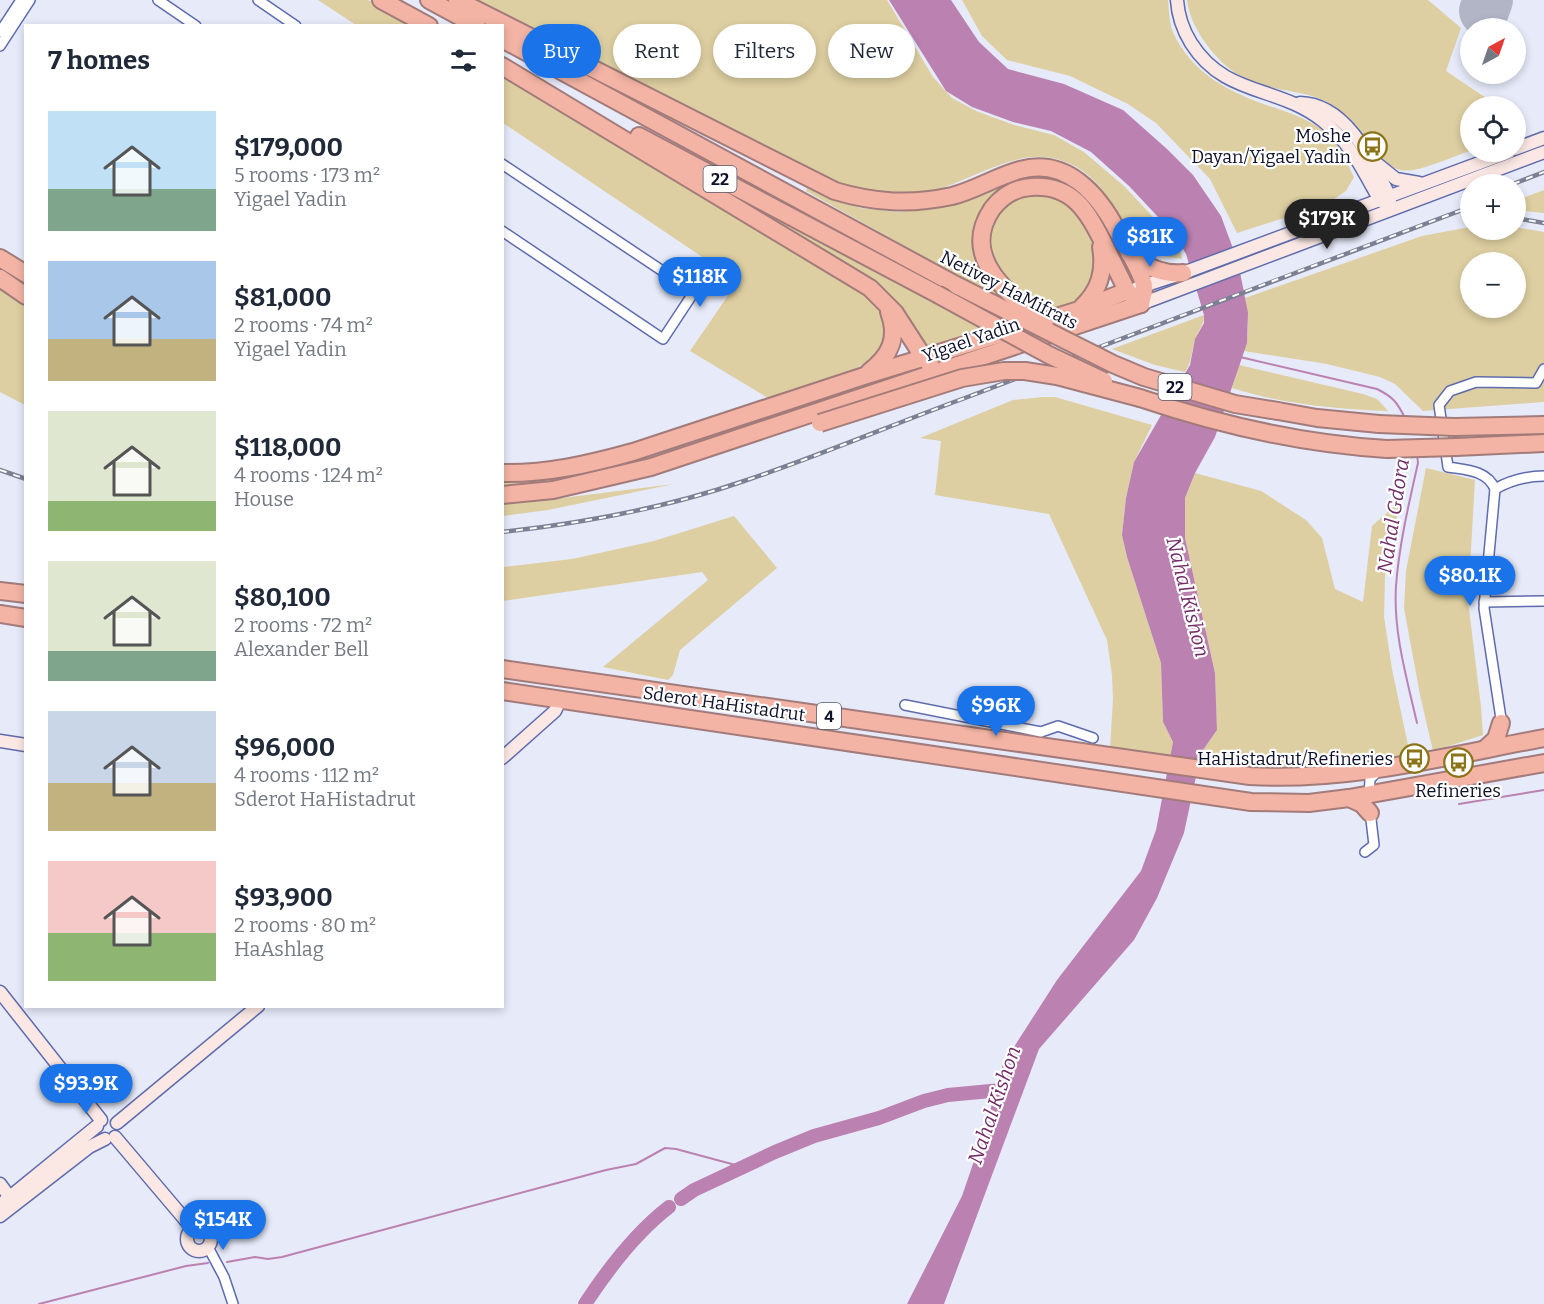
<!DOCTYPE html>
<meta charset="utf-8">
<style>
body{margin:0;font-family:Bitter,serif;background:#f2f2f3;color:#1f2937;height:100vh;display:flex;flex-direction:column;font-size:22px;white-space:nowrap}
*{box-sizing:border-box;margin:0}
p{font-size:20px;color:#747a83}
.icon{flex:none;width:33px;height:33px;fill:none;stroke:currentColor;stroke-width:2;stroke-linecap:round;stroke-linejoin:round}
.map{position:relative;flex:1;overflow:hidden}
.side{position:absolute;left:24px;top:24px;width:480px;height:984px;display:flex;flex-direction:column;background:#fff;border-radius:0px;box-shadow:0 3px 9px #0003}
.side>*{flex:none}
.hud{position:absolute;left:522px;top:24px;width:570px;height:54px;display:flex;gap:12px}
.needle{width:39px;rotate:40deg}
.fabs{position:absolute;left:1460px;top:18px;display:grid;gap:12px}
.fabs a{display:grid;place-items:center;width:66px;height:66px;border-radius:50%;background:#fff;box-shadow:0 3px 9px #0003;font-size:30px}
.price{position:absolute;translate:-50% -51px;padding:0 14px;border-radius:21px;background:#1a73e8;color:#fff;font-size:20px;line-height:39px;filter:drop-shadow(0 2px 3px #0008)}
.price::after{content:'';position:absolute;left:50%;top:36px;width:18px;height:14px;margin-left:-9px;background:inherit;clip-path:polygon(0 0,100% 0,50% 100%)}
.price.active{background:#222;color:#fff}
ul{padding:0;list-style:none}
li{display:flex;align-items:center;gap:18px;height:150px;padding:0 24px}
li span{display:grid;place-items:center;flex:none;width:168px;height:120px;border-radius:0px;color:#555}
li>.icon{margin-inline-start:auto}
span .icon{width:72px;height:72px;fill:#fffc;stroke-width:1}
li b{font-size:26px}
h2{display:flex;justify-content:space-between;align-items:center;height:72px;padding:0 24px;font-size:26px}
.chip{padding:0 21px;border-radius:27px;background:#fff;box-shadow:0 3px 9px #0003;font-size:21px;line-height:54px}
.chip.active{background:#1a73e8;color:#fff}
.map>svg:first-child{display:block}
</style>
<div class="map">
<svg width="1544" height="1304" viewBox="0 0 1544 1304">
<rect width="100%" height="100%" fill="#e6eaf9"/>
<!-- green -->
<g fill="#ddcfa1" fill-rule="evenodd">
<path d="M318 0H368L416 25H356Z"/>
<path d="M476 0H887L933 77 952 98 976 111 1014 125 1054 135 1084 152 1125 187 1179 245 1182 259C1169 257 1154 256 1144 247 1112 218 1107 174 1060 160 1017 146 975 180 934 190 906 197 871 194 844 186 830 182 815 174 802 168Z"/>
<path d="M962 0H1168C1169 10 1169 23 1173 32 1191 73 1229 92 1269 106 1288 112 1308 119 1324 131 1339 143 1346 161 1354 177L1346 191 1325 205 1237 233 1210 179 1156 123 1128 104 1070 76 1007 60 982 36Z"/>
<path d="M1187 0H1428L1461 28 1446 71 1498 106H1470V151C1453 156 1417 174 1400 170 1375 163 1357 124 1335 107 1314 92 1290 93 1266 86 1242 80 1225 68 1210 49 1199 35 1189 18 1187 0Z"/>
<path d="M502 74 829 269C843 279 859 288 871 299 876 303 879 309 881 315 892 342 874 359 852 371L768 398 690 351 738 281 503 123Z"/>
<path d="M1003 183 1005 190C998 201 978 232 975 243 970 265 994 288 1007 303L806 191 808 185 829 196 860 208 899 212 945 206Z"/>
<path d="M723 186 992 330 924 350 905 319 722 190Z"/>
<path d="M1544 190V213L1515 210V201Z"/>
<path d="M1046 193C1061 198 1078 207 1086 222 1097 241 1100 274 1086 292 1078 302 1073 307 1060 308 1040 309 999 275 992 257 984 238 994 205 1014 197 1023 193 1036 194 1046 193Z"/>
<path d="M1470 227V230H1515V227L1544 232V402L1423 411 1395 384 1380 377 1327 364 1244 351C1250 334 1248 315 1245 298L1422 236ZM1470 262H1515V308H1470Z"/>
<path d="M0 286 25 303V405L0 392Z"/>
<path d="M1204 315C1204 325 1199 329 1196 338 1191 350 1192 362 1185 372L1155 365 1112 349Z"/>
<path d="M1239 365 1363 394 1377 399 1388 411C1335 409 1283 404 1232 388Z"/>
<path d="M1043 397H1055L1152 425 1134 462 1126 498 1122 535 1127 557 1161 663 1163 722 1173 742 1170 758 1110 750 1113 699 1112 675 1107 640 1049 514 935 495 941 441 920 438 1013 400Z"/>
<path d="M615 464 617 470 583 479 503 488 502 479Z"/>
<path d="M1426 468 1475 480 1468 601 1481 707 1483 735 1433 751 1420 695 1404 608 1406 571Z"/>
<path d="M1195 473 1261 491 1306 520 1322 538 1335 589 1363 602 1372 526 1400 501 1385 576 1384 617 1392 669 1410 755 1306 769H1244L1198 765 1201 753 1217 730 1215 673 1185 538V498Z"/>
<path d="M674 484 548 510 503 516V502L554 499Z"/>
<path d="M734 516 777 568 680 650 673 675 668 680 603 667 708 580 702 572 503 601V567L572 559 654 541Z"/>
</g>
<!-- water -->
<path fill="#bb81b0" d="M889 0H951L979 42 1008 69 1064 84 1123 110 1167 149 1193 175 1221 216 1238 262 1248 313 1247 343 1215 437 1195 473 1185 498V538L1215 673 1217 730 1201 753 1184 833 1157 898 1134 940 1039 1049 944 1304H907L962 1196 986 1126 1003 1064 1057 980 1141 871 1156 830 1173 742 1163 722 1161 663 1127 557 1122 535 1126 498 1134 462 1190 365 1195 339 1204 323V315L1186 254 1175 235 1129 186 1091 152 1051 131 1013 122 972 107 946 91Z"/>
<g fill="none" stroke-linecap="round" stroke-linejoin="round">
<!-- stream -->
<g stroke="#bb81b0" stroke-width="2">
<path d="M1240 357 1377 389C1393 397 1397 402 1405 418"/>
<path d="M1417 723C1407 679 1393 632 1396 586 1399 545 1409 503 1418 463L1417 455"/>
<path d="M1459 804 1544 790"/>
<path d="M227 1262 255 1257 268 1259 282 1257 606 1170 636 1164 665 1148 676 1149 743 1167"/>
<path d="M39 1304 186 1266 208 1263"/>
</g>
<!-- river -->
<g stroke="#bb81b0" stroke-width="14">
<path d="M681 1199 694 1190 775 1152 814 1136 879 1118 924 1101 948 1095 1012 1089"/>
<path d="M585 1304C608 1269 635 1233 669 1207"/>
</g>
<!-- runway -->
<path stroke="#b1b5c6" stroke-width="50" d="M1484 11 1488 0"/>
<defs>
<g id="street">
<path d="M158 0 196 26"/>
<path d="M258 0 296 26"/>
<path d="M0 32 21 0"/>
<path d="M0 46 30 0"/>
<path d="M502 164 694 292 663 339 502 231"/>
<path d="M1495 489C1511 480 1525 476 1544 476"/>
<path d="M1484 602 1544 601"/>
<path d="M905 705 1041 732 1058 726 1093 738"/>
<path d="M1502 725 1484 608 1495 489C1487 470 1466 470 1448 467L1439 405 1450 391 1476 382 1536 383 1544 369"/>
<path d="M1369 798 1370 779 1379 770"/>
<path d="M1365 852 1374 845 1370 811"/>
<path d="M208 1247 224 1277 233 1304"/>
</g>
<g id="secondary">
<path d="M1177 0C1178 16 1183 30 1191 43 1225 97 1278 85 1323 121 1350 142 1363 170 1379 199L1385 204"/>
<path d="M1300 103C1346 104 1371 159 1389 195L1390 201"/>
<path d="M1515 149 1544 138"/>
<path d="M1376 163 1396 179 1419 183"/>
<path d="M1137 288 1183 273 1509 152"/>
<path d="M1141 304 1544 152"/>
<path d="M0 741 26 745"/>
<path d="M502 758 555 711 560 700"/>
<path d="M0 992 101 1120"/>
<path d="M117 1123 258 1006"/>
<path d="M115 1137 193 1229"/>
<path d="M0 1184 14 1203"/>
<path d="M0 1205 97 1126"/>
<path d="M0 1216 89 1147 105 1139"/>
<circle cx="199" cy="1239" r="12"/>
</g>
<g id="highway">
<path d="M381 0 429 26"/>
<path d="M429 0 477 26"/>
<path d="M457 0 835 191C875 203 911 205 952 196 976 190 997 176 1020 170 1067 157 1099 195 1118 232 1124 243 1143 275 1144 286 1145 291 1142 298 1141 304"/>
<path d="M502 39 956 285"/>
<path d="M502 66 870 288 895 313 924 358 930 364"/>
<path d="M639 136 937 294"/>
<path d="M992 209C1002 196 1015 188 1031 187 1074 184 1088 213 1105 246 1112 261 1120 276 1127 291L1135 298"/>
<path d="M1129 253C1145 267 1162 275 1183 273"/>
<path d="M0 258 26 274"/>
<path d="M0 278 26 296"/>
<path d="M1082 307C1100 290 1105 271 1101 247"/>
<path d="M869 372C890 356 899 338 889 312"/>
<path d="M1140 398C1220 425 1302 444 1387 449"/>
<path d="M1278 411 1317 418 1379 424"/>
<path d="M1454 427 1544 425"/>
<path d="M1456 447 1544 443"/>
<path d="M502 473C547 474 590 464 633 452L864 376 1079 310 1127 291"/>
<path d="M502 495 553 490 651 467 1141 304"/>
<path d="M0 591 26 594"/>
<path d="M0 614 26 618"/>
<path d="M502 669 1250 776C1349 782 1447 756 1544 738"/>
<path d="M502 691 1251 802 1309 803 1349 798 1544 763"/>
<path d="M1485 749 1496 739 1501 723"/>
<path d="M1349 798 1362 804 1370 813"/>
</g>
</defs>
<!-- street casing -->
<use href="#street" stroke="#5e6bac" stroke-width="12"/>
<!-- secondary casing -->
<use href="#secondary" stroke="#5e6bac" stroke-width="15"/>
<!-- highway casing -->
<use href="#highway" stroke="#a27b7a" stroke-width="20"/>
<!-- street -->
<use href="#street" stroke="#fff" stroke-width="9"/>
<!-- secondary -->
<use href="#secondary" stroke="#fbe8e4" stroke-width="12"/>
<!-- highway -->
<use href="#highway" stroke="#f3b4a5" stroke-width="16"/>
<defs>
<g id="rail">
<path d="M1513 184 1544 172"/>
<path d="M1515 218 1544 223"/>
<path d="M0 470 26 479"/>
<path d="M502 532C584 523 666 508 744 481 819 456 891 425 965 398 1133 334 1301 270 1470 207"/>
</g>
</defs>
<!-- rail casing -->
<use href="#rail" stroke="#7c8094" stroke-width="4.5"/>
<!-- rail -->
<use href="#rail" stroke="#fff" stroke-width="2" stroke-dasharray="7" stroke-linecap="butt"/>
<defs>
<g id="highway-bridge">
<path d="M992 209C959 258 1010 296 1045 322"/>
<path d="M956 285 1113 364 1144 377 1235 404 1278 411"/>
<path d="M937 294 1049 355 1104 381"/>
<path d="M820 423 962 378 1004 371H1025L1057 376 1140 398"/>
<path d="M1379 424 1454 427"/>
<path d="M1387 449 1456 447"/>
</g>
</defs>
<!-- highway-bridge casing -->
<use href="#highway-bridge" stroke="#a27b7a" stroke-width="20" stroke-linecap="butt"/>
<!-- highway-bridge -->
<use href="#highway-bridge" stroke="#f3b4a5" stroke-width="16"/>
</g>
<!-- icons -->
<defs>
<symbol id="bus-ring" viewBox="-11 -11 22 22"><circle r="9.5" fill="#fff" stroke="#8b7417" stroke-width="1.5"/><path d="M-5-6H5V4H4V6H2V4H-2V6H-4V4H-5ZM-3.5-4V0h7V-4ZM-3.5 1.2v1.5H-2V1.2ZM2 1.2v1.5H3.5V1.2Z" fill="#8b7417"/></symbol>
</defs>
<g fill-rule="evenodd">
<use href="#bus-ring" x="1356" y="130" width="33" height="33"/>
<use href="#bus-ring" x="1398" y="742" width="33" height="33"/>
<use href="#bus-ring" x="1442" y="746" width="33" height="33"/>
</g>
<g text-anchor="middle" dominant-baseline="central" stroke-width="4.5" stroke-linejoin="round" paint-order="stroke">
<!-- shield labels -->
<g fill="#fff" stroke="#55586a" stroke-width="1.5">
<rect x="703.5" y="166" width="33" height="26" rx="4.5"/>
<rect x="1158.5" y="374" width="33" height="26" rx="4.5"/>
<rect x="817" y="703" width="24" height="26" rx="4.5"/>
</g>
<g font-size="16" font-weight="bold" fill="#0c102a">
<text x="720" y="179">22</text>
<text x="1175" y="387">22</text>
<text x="829" y="716">4</text>
</g>
<!-- poi labels -->
<g font-size="18" fill="#0c102a" stroke="#fff" text-anchor="end">
<text x="1351" y="136">Moshe<tspan x="1351" dy="21">Dayan/Yigael Yadin</tspan></text>
<text x="1393" y="759">HaHistadrut/Refineries</text>
<text x="1458" y="791" text-anchor="middle">Refineries</text>
</g>
<!-- street labels -->
<g font-size="18" fill="#0c102a" stroke="#fff">
<text transform="translate(1009 290) rotate(27)">Netivey HaMifrats</text>
<text transform="translate(971 340) rotate(-19)">Yigael Yadin</text>
<text transform="translate(724 704) rotate(8)">Sderot HaHistadrut</text>
</g>
<!-- water labels -->
<g font-size="20" font-style="italic" fill="#722c68" stroke="#fff">
<text transform="translate(1393 516) rotate(-81)">Nahal Gdora</text>
<text transform="translate(1188 597) rotate(76)">Nahal Kishon</text>
<text transform="translate(994 1105) rotate(-71)">Nahal Kishon</text>
</g>
</g>
</svg>
<div class="fabs">
<a><svg class="needle" viewBox="-14 -14 28 28"><path d="M0-13l5 13h-10z" fill="#e53935"/><path d="M0 13l5-13h-10z" fill="#747a83"/></svg></a>
<a><svg class="icon" aria-label="locate" viewBox="0 0 24 24"><circle cx="12" cy="12" r="6"/><path d="M12 2v4M12 18v4M2 12h4M18 12h4"/></svg></a>
<a>+</a>
<a>−</a>
</div>
<b class="price active" style="left:1327px;top:250px">$179K</b>
<b class="price" style="left:1150px;top:268px">$81K</b>
<b class="price" style="left:700px;top:308px">$118K</b>
<b class="price" style="left:1470px;top:607px">$80.1K</b>
<b class="price" style="left:996px;top:737px">$96K</b>
<b class="price" style="left:86px;top:1115px">$93.9K</b>
<b class="price" style="left:223px;top:1251px">$154K</b>
<div class="hud">
<a class="chip active">Buy</a>
<a class="chip">Rent</a>
<a class="chip">Filters</a>
<a class="chip">New</a>
</div>
<section class="side">
<h2>7 homes<svg class="icon" aria-label="filters" viewBox="0 0 24 24"><path d="M4 7h16M4 17h16"/><circle cx="9" cy="7" r="2"/><circle cx="15" cy="17" r="2"/></svg></h2>
<ul>
<li><span style="background:linear-gradient(#bfe0f5 65%,#7fa58c 0)"><svg class="icon" aria-label="home" viewBox="0 0 24 24"><path d="M3 11l9-7 9 7M6 9v11h12V9"/></svg></span><div><b>$179,000</b><p>5 rooms · 173 m²</p><p>Yigael Yadin</p></div></li>
<li><span style="background:linear-gradient(#a9c7e8 65%,#c2b280 0)"><svg class="icon" aria-label="home" viewBox="0 0 24 24"><path d="M3 11l9-7 9 7M6 9v11h12V9"/></svg></span><div><b>$81,000</b><p>2 rooms · 74 m²</p><p>Yigael Yadin</p></div></li>
<li><span style="background:linear-gradient(#dfe7d0 75%,#8fb573 0)"><svg class="icon" aria-label="home" viewBox="0 0 24 24"><path d="M3 11l9-7 9 7M6 9v11h12V9"/></svg></span><div><b>$118,000</b><p>4 rooms · 124 m²</p><p>House</p></div></li>
<li><span style="background:linear-gradient(#dfe7d0 75%,#7fa58c 0)"><svg class="icon" aria-label="home" viewBox="0 0 24 24"><path d="M3 11l9-7 9 7M6 9v11h12V9"/></svg></span><div><b>$80,100</b><p>2 rooms · 72 m²</p><p>Alexander Bell</p></div></li>
<li><span style="background:linear-gradient(#c9d6e8 60%,#c2b280 0)"><svg class="icon" aria-label="home" viewBox="0 0 24 24"><path d="M3 11l9-7 9 7M6 9v11h12V9"/></svg></span><div><b>$96,000</b><p>4 rooms · 112 m²</p><p>Sderot HaHistadrut</p></div></li>
<li><span style="background:linear-gradient(#f6c9c9 60%,#8fb573 0)"><svg class="icon" aria-label="home" viewBox="0 0 24 24"><path d="M3 11l9-7 9 7M6 9v11h12V9"/></svg></span><div><b>$93,900</b><p>2 rooms · 80 m²</p><p>HaAshlag</p></div></li>
</ul>
</section>
</div>
